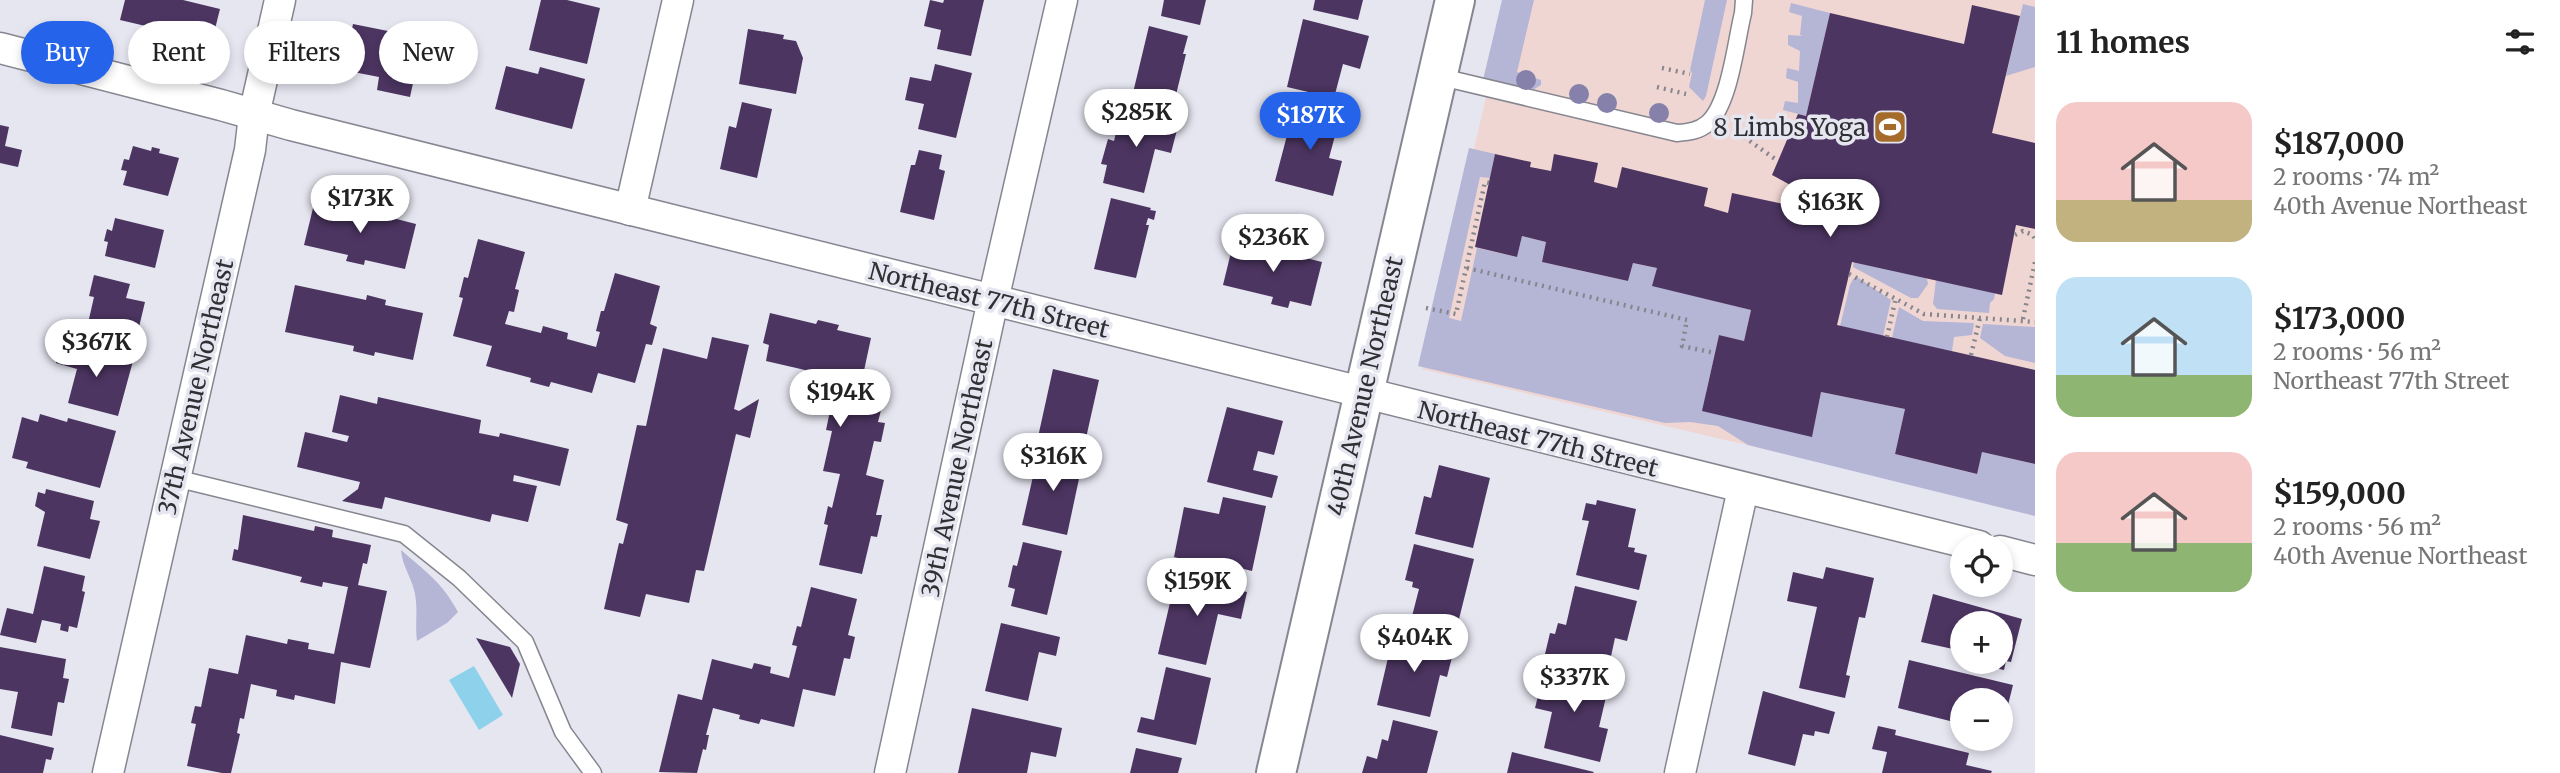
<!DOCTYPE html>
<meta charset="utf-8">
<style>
body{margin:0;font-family:Merriweather,serif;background:#f2f2f2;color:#222;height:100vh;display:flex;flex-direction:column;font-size:26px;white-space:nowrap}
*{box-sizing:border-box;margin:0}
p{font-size:23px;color:#767676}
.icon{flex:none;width:38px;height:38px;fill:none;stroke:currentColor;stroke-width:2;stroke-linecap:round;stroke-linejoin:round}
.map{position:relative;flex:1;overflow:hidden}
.drawer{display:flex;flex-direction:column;background:#fff;width:525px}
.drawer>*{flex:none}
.guide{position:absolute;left:21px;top:21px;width:665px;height:63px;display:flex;gap:14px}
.controls{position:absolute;left:1950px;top:534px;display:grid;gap:14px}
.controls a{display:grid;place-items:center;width:63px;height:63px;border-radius:50%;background:#fff;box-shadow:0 4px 10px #0003;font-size:35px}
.price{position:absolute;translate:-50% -60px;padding:0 16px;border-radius:24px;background:#fff;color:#222;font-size:23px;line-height:46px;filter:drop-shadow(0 2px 4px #0008)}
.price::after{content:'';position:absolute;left:50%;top:42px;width:21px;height:16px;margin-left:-10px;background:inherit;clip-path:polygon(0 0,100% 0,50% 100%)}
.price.selected{background:#2563eb;color:#fff}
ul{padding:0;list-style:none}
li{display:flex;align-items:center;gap:21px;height:175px;padding:0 21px}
li span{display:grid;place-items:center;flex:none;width:196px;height:140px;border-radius:21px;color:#555}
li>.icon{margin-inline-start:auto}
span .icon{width:84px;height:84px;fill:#fffc;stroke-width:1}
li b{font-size:30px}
h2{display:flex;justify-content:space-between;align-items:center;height:84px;padding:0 21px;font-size:30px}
.pill{padding:0 24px;border-radius:32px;background:#fff;box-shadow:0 4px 10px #0003;font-size:24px;line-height:63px}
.pill.selected{background:#2563eb;color:#fff}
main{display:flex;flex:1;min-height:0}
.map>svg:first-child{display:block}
</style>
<main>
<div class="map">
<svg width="2035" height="773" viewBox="0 0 2035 773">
<rect width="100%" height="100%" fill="#e6e6f1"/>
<!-- education -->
<path fill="#f0d6d3" d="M1509 0H2035V515L1909 483 1422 369Z"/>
<!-- green -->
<g fill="#b5b5d6">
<path d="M1502 0H1534L1517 72 1541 80V85L1531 91 1483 80Z"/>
<path d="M1705 0H1727L1706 96 1703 101 1689 87 1692 73 1690 70Z"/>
<path d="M1791 3 1830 13 1806 116 1783 110 1785 101 1798 103V82L1786 78 1787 68 1799 71 1800 51 1788 45V35L1803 36 1800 35 1802 16 1789 12Z"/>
<path d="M2023 4 2035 7V67L2006 76Z"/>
<path d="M1469 148 1495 154 1490 178 1480 177 1449 318 1461 321 1477 248 1517 257 1522 236 1546 242 1542 262 1628 281 1633 263 1657 268 1653 285 1751 310 1744 341 1719 335 1706 393 1812 436 1821 392 1905 409 1895 454 1976 474 1982 452 2035 464V516L1748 445 1718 426 1690 422 1665 423 1418 366Z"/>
<path d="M1854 261 1923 276 1927 279 1928 284 1918 298H1911L1853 267Z"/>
<path d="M1857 277 1891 300 1883 336 1840 326 1850 285 1853 279Z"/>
<path d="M1936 280 1995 293 1994 299 1990 303 1989 313 1937 309 1933 304Z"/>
<path d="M1899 307 1923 321 1974 323 1972 335 1954 337 1952 351 1892 338Z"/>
<path d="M1983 324 2035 327V363L2005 356 1980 338Z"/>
<path d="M401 550C426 572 442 582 458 612L447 623 417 641C415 625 418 610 415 594 412 578 402 566 401 550Z"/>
</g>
<!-- water -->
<path fill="#8ed1eb" d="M474 666 503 715 479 730 449 680Z"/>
<!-- building -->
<g fill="#4c3561">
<path d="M125 0H183L220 9 212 41 208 40 207 48 153 35 154 28 120 20Z"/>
<path d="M541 0H567L600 8 587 64 529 50Z"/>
<path d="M930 0 943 3 944 0H984L971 56 937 49 941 30 924 26Z"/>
<path d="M1164 0H1206L1200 25 1161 16Z"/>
<path d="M1315 0H1363L1358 20 1313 10Z"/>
<path d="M1972 5 2020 16 1992 133 2035 143V229L2016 225 2002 295 1852 262 1837 325 2035 370V464L1982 452 1977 474 1895 454 1905 409 1821 392 1812 437 1702 411 1719 335 1744 341 1751 310 1652 286 1657 268 1633 263 1628 281 1542 262 1546 242 1522 236 1517 257 1475 247 1495 154 1531 162 1530 167 1551 171 1554 154 1598 163 1594 182 1617 188 1622 167 1708 188 1704 206 1728 213 1732 193 1844 217 1851 186 1834 182 1830 198 1805 193 1772 175 1798 114 1806 116 1830 13 1964 44Z"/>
<path d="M1303 19 1369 36 1360 69 1343 64 1334 98 1287 87Z"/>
<path d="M353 24 423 38 410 97 377 90 379 77 343 70Z"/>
<path d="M1149 26 1188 36 1183 54H1186L1173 107 1132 97Z"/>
<path d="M748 29 784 35 783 39 796 41 803 58 796 94 739 84Z"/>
<path d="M935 64 972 73 956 138 918 129 924 104 905 100 910 77 931 81Z"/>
<path d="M506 66 538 74 540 67 585 79 572 129 495 109Z"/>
<path d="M742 102 772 109 757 178 720 169 729 126 736 128Z"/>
<path d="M1295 105 1340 117 1329 158 1342 161 1333 196 1275 181Z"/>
<path d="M1122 108 1179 122 1171 153 1155 149 1144 193 1103 183 1107 165 1101 164 1108 139 1114 141Z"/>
<path d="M0 125 9 127 5 146 22 150 18 167 0 163Z"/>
<path d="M133 146 151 151 152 147 160 149 159 153 179 158 168 196 123 185 127 171 121 170 124 159 129 160Z"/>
<path d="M919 150 942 155 939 169 945 171 934 220 900 212 911 165H915Z"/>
<path d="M1111 198 1151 208 1150 210 1156 211 1154 220 1148 218 1146 225H1149L1136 278 1094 269Z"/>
<path d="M315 200 360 211 361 206 378 210 377 214 416 224 405 269 365 260 364 265 346 261 348 255 304 245Z"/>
<path d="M115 218 164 230 155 268 105 256 108 242 104 241 107 229 112 231Z"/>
<path d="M478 239 525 252 515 289 519 290 514 312 509 311 505 324 541 333 543 326 568 333 567 339 596 347 600 332 596 331 601 311H604L615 273 660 286 650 324 657 327 652 345 646 344 635 383 598 373 592 393 551 382 549 387 530 382 531 378 486 366 492 346 453 336 463 298 459 297 464 277 468 278Z"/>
<path d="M1234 240 1322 262 1311 306 1290 301 1288 308 1271 304 1273 297 1223 285Z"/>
<path d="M94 275 130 284 126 298 145 302 135 344 86 332 94 297 89 296Z"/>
<path d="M295 285 366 300 367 295 386 300 385 305 423 313 413 360 375 352 374 356 353 351 354 346 285 332Z"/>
<path d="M770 313 816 324 818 320 839 325 837 330 871 338 862 380 887 386 878 422 885 423 881 442 874 441 866 475 884 480 876 515H882L877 537 871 536 862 574 819 565 828 525 824 524 828 506 832 508 840 474 823 471 832 431 826 430 830 411 836 412 843 380 825 376 824 381 804 376 805 370 766 361 769 345 763 343Z"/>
<path d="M712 337 749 345 734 409 739 411 759 399 750 438 736 434 704 571 696 570 689 603 646 594 640 617 604 609 619 543 623 544 628 524 616 520 637 425 646 426 663 348 707 359Z"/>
<path d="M61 343 133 361 118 416 68 403 77 369 56 363Z"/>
<path d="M1053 369 1099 380 1084 447 1038 437Z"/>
<path d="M340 395 377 404 378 397 481 420 479 433 499 437 500 433 569 449 560 486 514 475 513 481 537 486 528 522 492 514 490 522 385 497 382 509 342 501 358 489 360 482 297 467 305 432 347 442 349 436 332 432Z"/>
<path d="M1227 407 1283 421 1274 455 1258 451 1253 470 1278 476 1272 498 1207 482Z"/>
<path d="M40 414 67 422 68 418 116 431 100 488 26 468 28 462 12 458 22 417 38 422Z"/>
<path d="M1039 450 1083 460 1067 535 1022 525Z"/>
<path d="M1439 465 1490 478 1473 548 1415 534 1424 496 1431 498Z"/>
<path d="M46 489 94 501 90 519 100 521 90 559 37 546 45 512 35 506 38 492 45 494Z"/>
<path d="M1223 497 1266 506 1252 571 1215 562 1214 567 1204 565 1202 571 1188 568 1190 561 1174 557 1184 507 1219 514Z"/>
<path d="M1597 500 1636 509 1628 547 1635 548 1634 552 1647 555 1639 590 1576 575 1589 521 1582 520 1586 503 1596 505Z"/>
<path d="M243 515 314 531 315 526 333 530 332 537 371 545 367 564 363 563 358 585 387 591 370 668 341 662 335 704 295 695 294 700 276 696 277 690 251 684 244 719 240 718 237 733 240 734 231 773H222L187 766 196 724 191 723 195 706 201 707 209 668 238 674 246 635 287 644 288 639 309 643 308 649 334 654 348 587 323 582 322 587 300 582 302 577 232 560 234 549 238 550Z"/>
<path d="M1023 542 1062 551 1047 615 1011 606 1015 589 1008 587 1013 565 1017 566Z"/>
<path d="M1414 544 1474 559 1455 635 1410 624 1419 589 1412 587 1413 582 1405 580Z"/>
<path d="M44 566 85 576 82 591 85 592 77 628 69 626 68 632 60 630 61 624 42 620 36 643 0 635 7 608 33 614Z"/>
<path d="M1826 567 1874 578 1865 618 1859 617 1846 675 1850 676 1845 698 1799 688 1817 607 1787 601 1793 572 1823 579Z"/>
<path d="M1176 577 1247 592 1241 619 1218 614 1206 665 1158 654Z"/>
<path d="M1575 586 1637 601 1627 641 1615 638 1608 670 1545 654 1550 633 1555 634 1558 623 1566 625Z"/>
<path d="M811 587 857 599 848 635 855 637 850 659 844 658 835 696 803 689 794 727 761 719 759 724 739 719 740 715 713 708 706 735H709L706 750 703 749 697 773 659 772 678 694 702 700 712 659 752 669 754 663 771 667 770 673 789 678 797 646 792 645 797 626 801 627Z"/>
<path d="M1933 594 2022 619 2011 662 2006 661 2004 670 1972 663 2000 662V623H1962V651L1921 642Z"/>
<path d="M1001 623 1060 637 1056 656 1039 652 1028 701 985 691Z"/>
<path d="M1394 632 1447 644V648L1454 649 1447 677 1440 675 1430 717 1377 705Z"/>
<path d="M476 638 510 647 520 664 512 698Z"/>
<path d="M0 647 66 659 63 678 69 679 64 703 58 702 52 736 11 728 18 692 0 689Z"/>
<path d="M1909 660 2013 685 2004 721 2000 720V700H1962V724L1898 708Z"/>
<path d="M1166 667 1211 678 1196 745 1137 732 1141 717 1154 720Z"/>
<path d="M1545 668 1609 684 1599 727 1608 729 1600 762 1544 748 1552 712 1535 708Z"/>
<path d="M1763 691 1835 712 1829 734 1815 731 1814 736 1803 734 1795 766 1748 754Z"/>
<path d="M972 708 1062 728 1056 757 1031 752 1027 773H958Z"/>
<path d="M1393 720 1438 731 1427 773H1362L1367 756 1377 759 1382 739 1388 741Z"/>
<path d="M1878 726 1896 730 1895 735 1969 753 1966 765 1992 771 1991 773H1882L1887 752 1872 749Z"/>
<path d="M0 735 54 748 51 760 46 759 43 773H0Z"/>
<path d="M1136 748 1182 758 1178 773H1130Z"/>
<path d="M1512 752 1594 772 1593 773H1507Z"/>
</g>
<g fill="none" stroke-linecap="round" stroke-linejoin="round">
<defs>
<g id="service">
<path d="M1437 76 1677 133C1689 132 1699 131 1708 123 1730 103 1736 41 1743 13L1744 0"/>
<path d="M175 478 404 534 459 578 525 642 563 732 593 773"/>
</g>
<g id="minor">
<path d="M0 48 221 105 291 125C853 266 1415 409 1979 546"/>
<path d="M630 210 678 0"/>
<path d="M2000 551 2035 560"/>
<path d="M108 773 250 150 254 115 280 0"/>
<path d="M890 773 993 300 1062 0"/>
<path d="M1680 773 1743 489"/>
</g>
<path id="tertiary" d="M1276 773 1455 0"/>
</defs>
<!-- service casing -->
<use href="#service" stroke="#868690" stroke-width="19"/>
<!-- minor casing -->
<use href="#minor" stroke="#868690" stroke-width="33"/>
<!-- tertiary casing -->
<use href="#tertiary" stroke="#868690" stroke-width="42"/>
<!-- path -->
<g stroke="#85858c" stroke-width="4.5" stroke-dasharray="2 5" stroke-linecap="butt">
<path d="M1662 68 1690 74"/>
<path d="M1657 87 1686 94"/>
<path d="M1744 137 1778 161"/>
<path d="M2015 235 2023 231 2033 235 2035 239"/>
<path d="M1467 268 1687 320 1682 346 1715 353"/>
<path d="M1849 274 1924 314 2035 322"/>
<path d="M1426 308 1456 314 1485 182 1489 183"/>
<path d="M2023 319 2035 262"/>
<path d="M1887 337 1896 297"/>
<path d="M1971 355 1980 318"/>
</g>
<!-- service -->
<use href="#service" stroke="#fff" stroke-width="16"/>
<!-- minor -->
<use href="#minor" stroke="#fff" stroke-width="30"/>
<!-- tertiary -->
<use href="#tertiary" stroke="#fff" stroke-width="38"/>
</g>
<!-- trees -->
<g fill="#8681aa">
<circle cx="1526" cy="80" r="10"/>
<circle cx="1579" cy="94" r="10"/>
<circle cx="1607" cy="103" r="10"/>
<circle cx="1659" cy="113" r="10"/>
</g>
<!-- icons -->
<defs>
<symbol id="stadium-square" viewBox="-11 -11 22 22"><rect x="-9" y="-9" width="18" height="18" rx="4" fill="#a56b2b" stroke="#e6e6f1"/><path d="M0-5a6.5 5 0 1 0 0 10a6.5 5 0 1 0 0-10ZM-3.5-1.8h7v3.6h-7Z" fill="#fff"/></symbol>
</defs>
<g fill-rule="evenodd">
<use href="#stadium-square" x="1871" y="108" width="38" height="38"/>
</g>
<g text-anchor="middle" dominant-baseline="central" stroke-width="7" stroke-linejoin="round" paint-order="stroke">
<!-- poi labels -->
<g font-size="24" fill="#303034" stroke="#e6e6f1" text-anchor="end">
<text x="1866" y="127">8 Limbs Yoga</text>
</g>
<!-- street labels -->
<g font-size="24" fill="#303034" stroke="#e6e6f1">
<text transform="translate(989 300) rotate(14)">Northeast 77th Street</text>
<text transform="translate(1365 386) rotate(-77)">40th Avenue Northeast</text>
<text transform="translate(196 387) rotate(-77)">37th Avenue Northeast</text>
<text transform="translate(1538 439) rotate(14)">Northeast 77th Street</text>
<text transform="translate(957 468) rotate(-78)">39th Avenue Northeast</text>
</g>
</g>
</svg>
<div class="controls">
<a><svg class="icon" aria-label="locate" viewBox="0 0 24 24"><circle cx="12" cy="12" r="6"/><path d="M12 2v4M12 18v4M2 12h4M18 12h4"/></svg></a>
<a>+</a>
<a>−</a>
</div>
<b class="price" style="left:1136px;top:149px">$285K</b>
<b class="price selected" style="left:1310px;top:152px">$187K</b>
<b class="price" style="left:360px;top:235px">$173K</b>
<b class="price" style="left:1830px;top:239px">$163K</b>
<b class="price" style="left:1273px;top:274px">$236K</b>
<b class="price" style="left:96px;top:379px">$367K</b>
<b class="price" style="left:840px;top:429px">$194K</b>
<b class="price" style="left:1053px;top:493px">$316K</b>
<b class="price" style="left:1197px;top:618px">$159K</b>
<b class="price" style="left:1414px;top:674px">$404K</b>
<b class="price" style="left:1574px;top:714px">$337K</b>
<div class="guide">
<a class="pill selected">Buy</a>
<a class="pill">Rent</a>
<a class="pill">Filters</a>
<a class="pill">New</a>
</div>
</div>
<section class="drawer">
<h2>11 homes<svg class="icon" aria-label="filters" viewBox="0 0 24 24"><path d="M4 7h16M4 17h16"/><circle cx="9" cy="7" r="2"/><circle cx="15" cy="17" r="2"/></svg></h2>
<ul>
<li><span style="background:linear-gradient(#f6c9c9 70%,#c2b280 0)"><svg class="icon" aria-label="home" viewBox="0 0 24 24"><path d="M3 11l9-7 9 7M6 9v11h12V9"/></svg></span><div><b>$187,000</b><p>2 rooms · 74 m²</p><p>40th Avenue Northeast</p></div></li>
<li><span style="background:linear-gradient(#bfe0f5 70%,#8fb573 0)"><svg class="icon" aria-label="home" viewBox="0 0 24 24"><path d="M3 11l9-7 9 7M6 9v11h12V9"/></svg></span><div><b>$173,000</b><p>2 rooms · 56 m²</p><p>Northeast 77th Street</p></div></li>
<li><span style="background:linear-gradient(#f6c9c9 65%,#8fb573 0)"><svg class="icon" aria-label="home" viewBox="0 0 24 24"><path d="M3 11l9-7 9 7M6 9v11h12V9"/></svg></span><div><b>$159,000</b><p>2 rooms · 56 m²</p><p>40th Avenue Northeast</p></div></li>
</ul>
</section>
</main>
